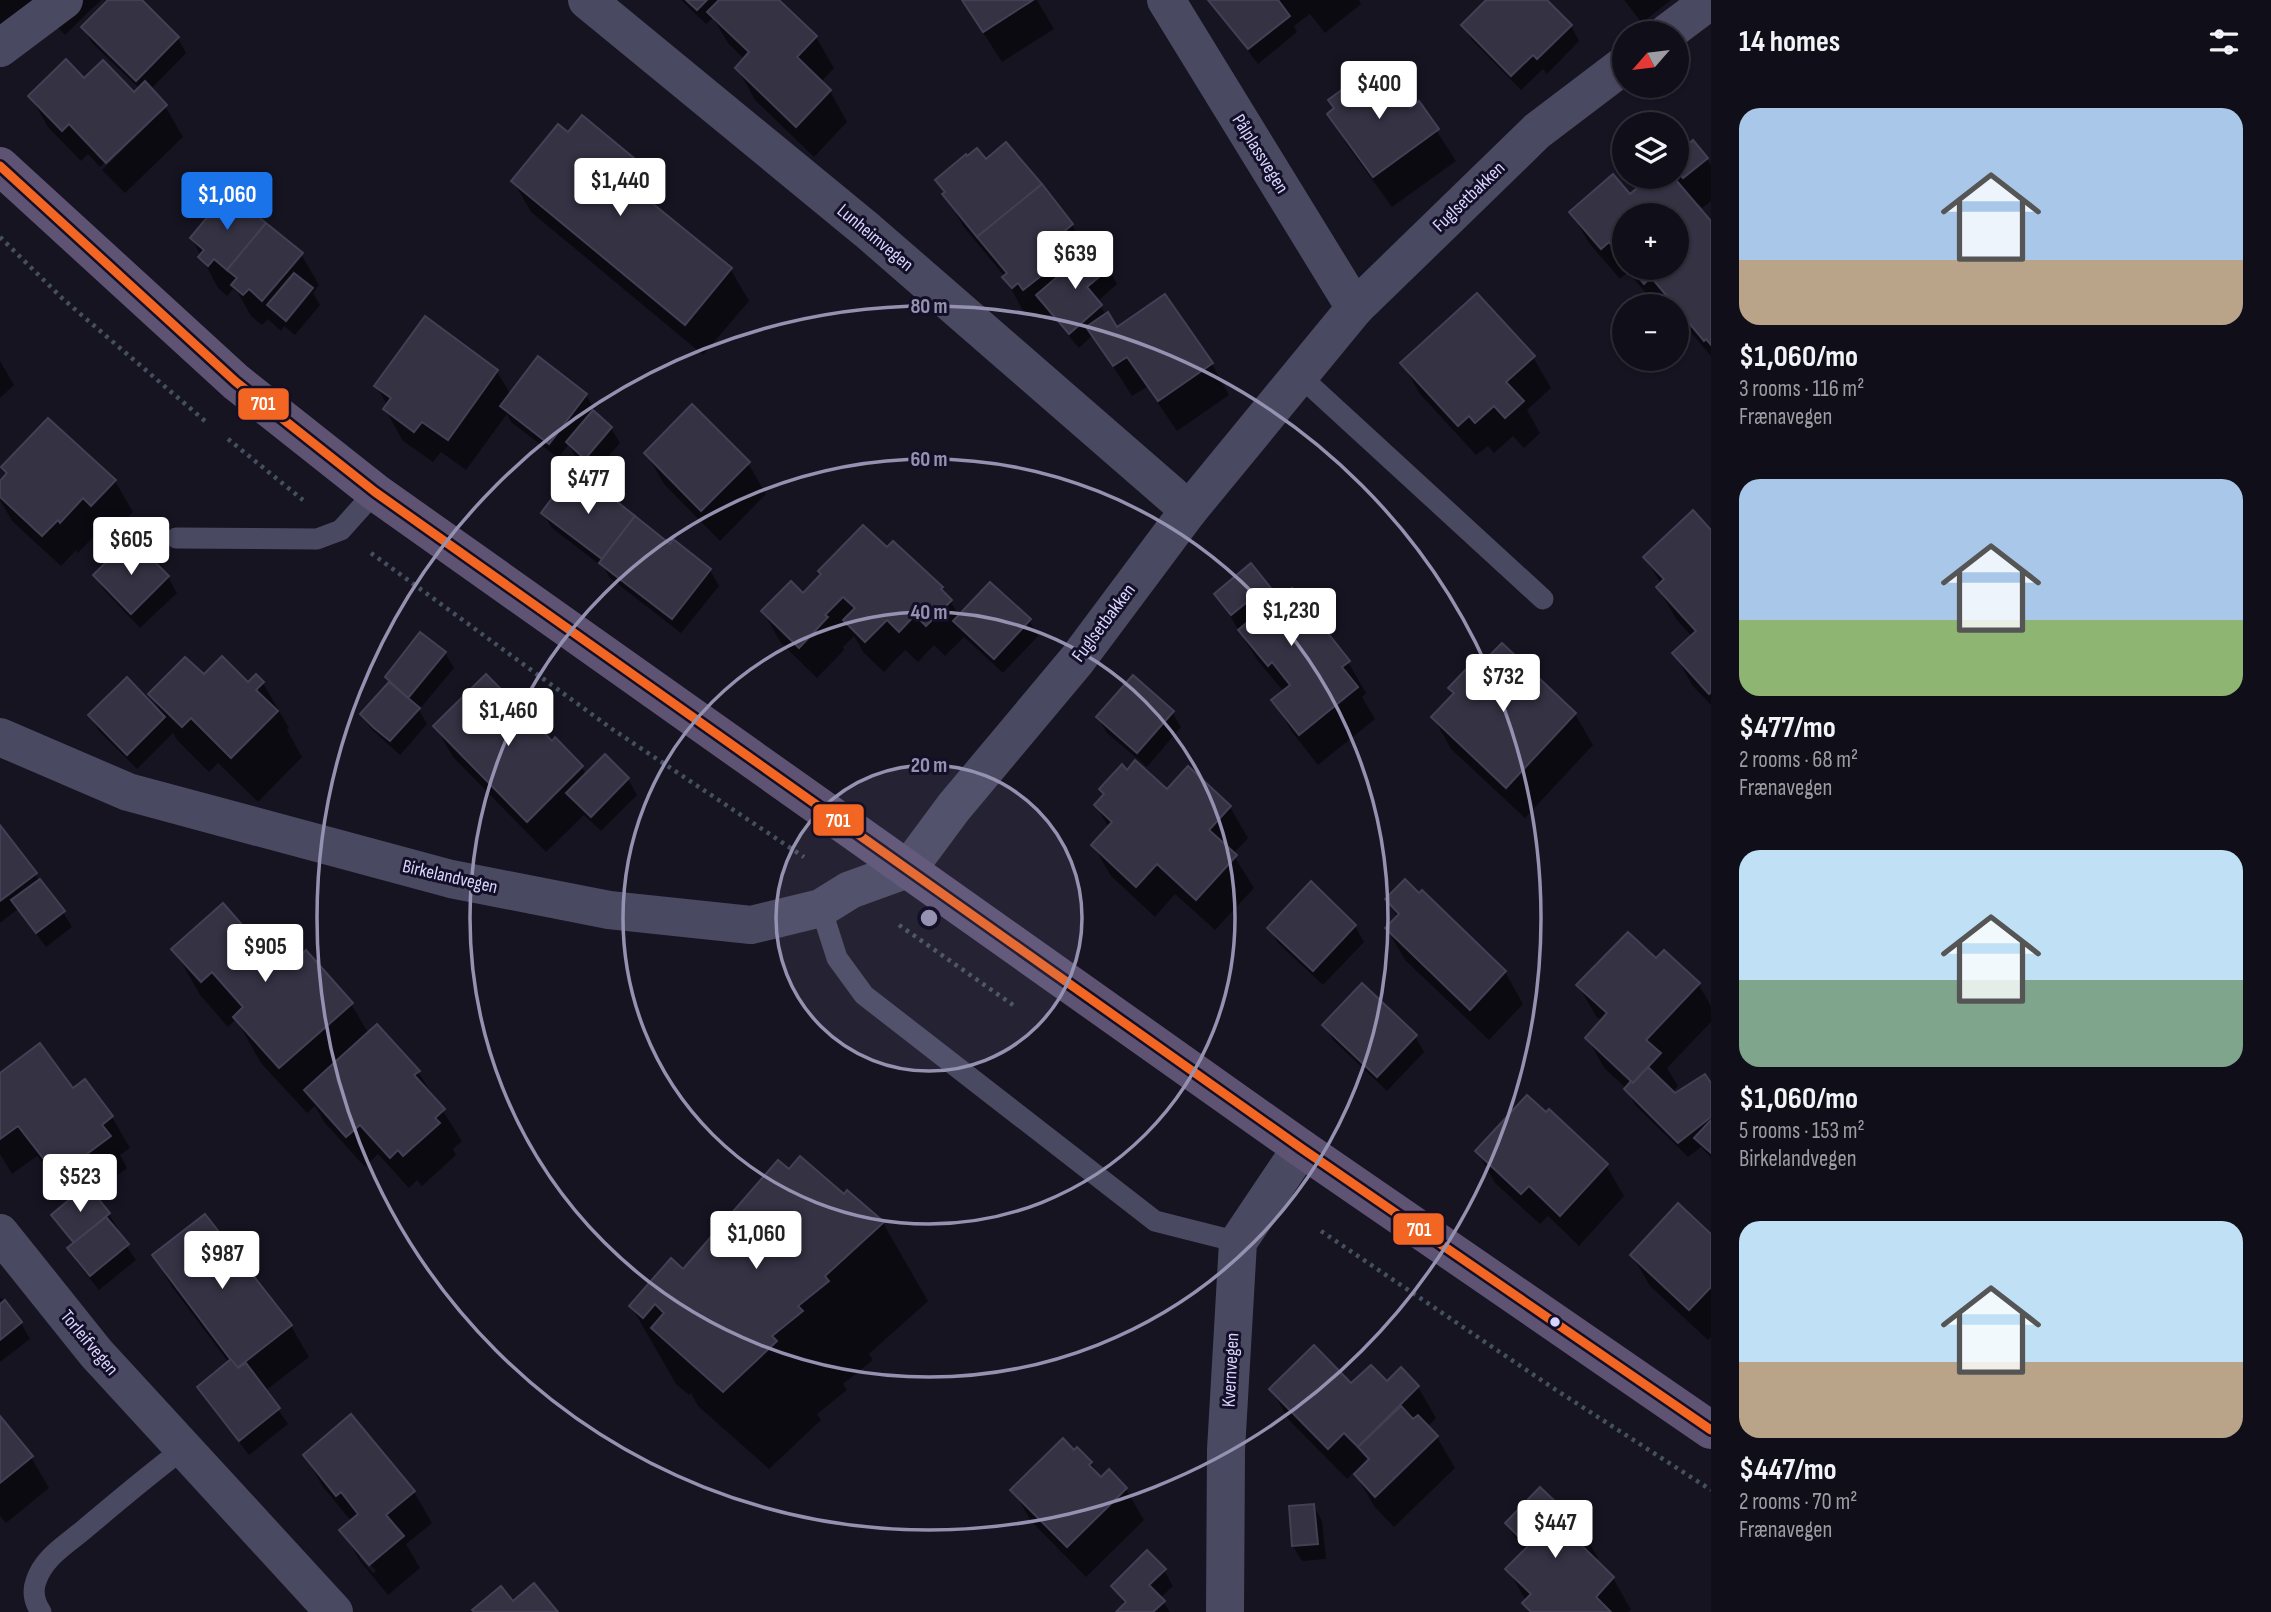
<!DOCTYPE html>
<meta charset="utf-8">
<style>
body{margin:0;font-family:"Sofia Sans Condensed",sans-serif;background:#191822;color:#f1f3f6;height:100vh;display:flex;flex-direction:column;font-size:26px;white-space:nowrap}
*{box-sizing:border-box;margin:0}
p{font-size:23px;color:#9c9ca2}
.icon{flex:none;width:38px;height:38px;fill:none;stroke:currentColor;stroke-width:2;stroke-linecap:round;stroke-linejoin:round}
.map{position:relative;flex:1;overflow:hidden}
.drawer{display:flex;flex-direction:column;background:#100f19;width:560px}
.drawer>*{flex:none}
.needle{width:46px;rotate:242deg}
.tools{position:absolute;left:1612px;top:21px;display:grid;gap:14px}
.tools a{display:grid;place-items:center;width:77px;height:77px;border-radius:50%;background:#100f19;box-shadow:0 2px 5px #0004,0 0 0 2px #302f38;font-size:35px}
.price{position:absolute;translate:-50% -60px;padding:0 16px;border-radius:7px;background:#fff;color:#222;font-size:23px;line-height:46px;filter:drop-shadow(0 2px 4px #0008)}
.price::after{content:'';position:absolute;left:50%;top:42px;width:21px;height:16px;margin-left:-10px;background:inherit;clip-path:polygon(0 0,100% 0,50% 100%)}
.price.selected{background:#1a73e8;color:#fff}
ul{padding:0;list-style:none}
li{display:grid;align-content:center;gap:14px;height:371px;padding:0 28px}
li span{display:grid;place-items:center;height:217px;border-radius:21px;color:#555}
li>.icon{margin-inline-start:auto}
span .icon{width:126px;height:126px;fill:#fffc;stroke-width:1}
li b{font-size:30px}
h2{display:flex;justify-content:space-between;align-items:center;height:84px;padding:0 28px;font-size:30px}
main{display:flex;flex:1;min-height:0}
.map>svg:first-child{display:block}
</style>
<main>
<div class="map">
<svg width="1711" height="1612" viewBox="0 0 1711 1612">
<rect width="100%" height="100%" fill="#161421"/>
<!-- shadow -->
<g fill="#0007" fill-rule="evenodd">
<path d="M0 0H101L65 35 47 17 0 55Z"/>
<path d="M110 0H139L178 38 186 53 150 90 165 106 183 137 125 193 102 170 152 121 150 119 100 167 88 154 81 161 48 127 30 96 84 81 134 95 140 89 92 43 83 27Z"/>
<path d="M681 0H776L816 37 834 68 821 82 830 91 847 122 814 157 755 100 737 68 745 60 728 43 713 18 706 24Z"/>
<path d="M962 0H1037L1054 29 1002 62Z"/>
<path d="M1209 0H1359L1361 4 1325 33 1310 14 1294 26 1297 32 1258 64Z"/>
<path d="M1488 0H1545L1571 26 1579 41 1547 74 1543 69 1521 90 1472 40 1463 25Z"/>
<path d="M1624 0H1671L1642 23Z"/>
<path d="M1419 104 1456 161 1392 207 1347 145 1329 114 1409 111Z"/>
<path d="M568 135 634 160 652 191 645 199 731 270 749 301 703 355 531 212 513 181Z"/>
<path d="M1676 156 1707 159 1711 166V201L1702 208 1699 204 1696 207 1711 224V356L1676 315V306H1657L1628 272 1620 279 1589 243 1571 212 1630 196 1653 177H1676ZM1624 215H1676V268H1624Z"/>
<path d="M985 161 1072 225 1088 253 1109 269 1117 284 1097 302 1117 329 1164 296 1212 364 1229 395 1177 431 1147 387 1132 396 1093 335 1079 348 1050 314 1042 320 1037 313 1030 318 1022 309 1005 277 963 226 937 180Z"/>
<path d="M192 239 301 254 319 285 313 293 320 305 295 335 284 326 281 331 268 319 262 325 251 316 238 293 233 289 227 296 218 288Z"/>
<path d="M426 319 497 372 511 395H586L595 410 593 412 611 428 620 443 594 473 576 458 569 444 558 458 511 422 507 414 466 470 441 452 433 462 403 441 385 409 388 406 376 386Z"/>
<path d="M1533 357 1551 388 1527 410 1540 433 1524 448 1513 436 1494 453 1488 446 1476 455 1420 394 1402 363Z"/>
<path d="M0 361 14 385 0 398Z"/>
<path d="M49 420 115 481 133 512 110 536 102 528 78 553 76 550 61 566 12 521 0 500V483L8 475 4 468Z"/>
<path d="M646 453 748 463 766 494 720 541 664 484Z"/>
<path d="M601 492 670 546 710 570 719 586 681 633 610 578 604 568 552 528 543 513 597 497Z"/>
<path d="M1693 513 1711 532V705L1692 685 1675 654 1692 637 1676 619 1658 588 1661 584 1645 557Z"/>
<path d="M887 549 942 588 960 617 1029 620 1038 636 1003 673 964 637 945 656 934 645 918 662 905 650 884 672 863 652 854 636 843 647 844 650 817 678 781 643 763 612 803 595Z"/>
<path d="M148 557 168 577 177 593 140 628 104 590 95 575 145 561Z"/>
<path d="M1216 594 1279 600 1348 662 1366 693 1362 697 1375 719 1318 765 1292 732 1274 701 1284 692 1258 661Z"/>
<path d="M445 653 454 668 419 710 427 724 400 755 371 729 362 714 390 682 387 677Z"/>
<path d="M1483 665 1575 714 1593 745 1525 818 1451 749 1433 717 1454 695 1451 688Z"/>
<path d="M263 683 289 728 287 730 302 757 258 802 218 763 209 772 177 740 173 733 137 769 99 731 90 716 162 714 150 694Z"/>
<path d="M1172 712 1181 727 1147 767 1107 733 1098 718Z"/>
<path d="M435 726 552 744 555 740 582 767 586 775 605 756 628 779 637 795 601 831 584 815 546 852 453 757Z"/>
<path d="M1127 772 1167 791 1230 807 1248 838 1233 854 1254 888 1215 930 1175 894 1155 917 1111 876 1093 845 1109 828 1096 806 1105 796 1101 790Z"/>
<path d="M0 828 63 912 72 927 46 947 18 909 0 923Z"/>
<path d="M1311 884 1355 926 1364 942 1323 985 1278 943 1269 928Z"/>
<path d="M1422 892 1505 972 1523 1004 1489 1040 1405 960 1387 929 1398 918 1387 900 1419 895Z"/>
<path d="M174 949 265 954 351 1004 369 1034 418 1072 462 1141 453 1149 456 1155 422 1186 417 1180 409 1188 378 1154 365 1167 324 1122 315 1106 307 1113 261 1063 236 1019 228 1027 200 995Z"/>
<path d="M1664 952 1699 985 1711 1006V1022L1667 1068 1678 1086 1672 1092 1675 1095 1704 1076 1711 1086V1158L1701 1147 1688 1157 1635 1105 1626 1088 1605 1069 1587 1038 1602 1021 1596 1016 1578 985 1656 960Z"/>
<path d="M1324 1025 1415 1036 1424 1052 1387 1091 1333 1040Z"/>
<path d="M0 1075 73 1090 85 1081 112 1117 130 1148 120 1155 127 1168 92 1194 109 1214 118 1229 116 1231 136 1260 99 1290 78 1264 69 1249 74 1245 53 1215 71 1200 37 1156 12 1174 0 1154Z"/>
<path d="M1546 1115 1606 1165 1624 1196 1579 1246 1548 1216 1540 1224 1495 1183 1477 1151Z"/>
<path d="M789 1171 845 1196 883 1223 928 1301 869 1354 873 1360 843 1384 847 1390 817 1414 821 1420 769 1469 698 1406 691 1393 689 1395 676 1384 631 1306 684 1271Z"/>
<path d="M1678 1205 1711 1236V1337L1708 1340 1650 1286 1632 1255Z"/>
<path d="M154 1256 291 1326 309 1357 265 1391 288 1424 249 1455 208 1402 199 1387 229 1363 172 1287Z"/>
<path d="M0 1297 21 1323 30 1339 0 1362Z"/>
<path d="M1387 1383 1418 1387 1436 1418 1427 1427 1437 1437 1455 1468 1394 1527 1374 1506 1354 1472 1347 1479 1289 1420 1271 1389Z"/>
<path d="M0 1419 31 1457 49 1488 6 1523 0 1516Z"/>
<path d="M1077 1449 1091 1463 1101 1479 1109 1472 1126 1489 1144 1520 1086 1577 1031 1521 1013 1490Z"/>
<path d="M305 1455 414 1492 432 1523 406 1544 420 1568 388 1595 360 1561 342 1530 352 1522 323 1487ZM359 1557H364L376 1571 373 1573Z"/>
<path d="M1540 1490 1580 1527 1598 1558 1595 1561 1613 1578 1631 1610 1628 1612H1529L1524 1604 1526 1601 1508 1569 1524 1552 1507 1524Z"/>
<path d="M1313 1505 1322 1521 1326 1559 1302 1561 1293 1546Z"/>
<path d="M1164 1570 1173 1586 1160 1598 1170 1612H1118L1125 1605 1113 1586Z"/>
</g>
<!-- building -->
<g fill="#343243" stroke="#433f54" stroke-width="2">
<path d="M108 0H142L179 37 136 81 81 27Z"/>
<path d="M686 0H707L697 10Z"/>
<path d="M719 0H779L817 36 797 57 831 90 796 127 735 68 749 52 707 12Z"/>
<path d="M962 0H1033L983 32Z"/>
<path d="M1208 0H1278L1290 16 1248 49Z"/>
<path d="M1486 0H1547L1572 25 1537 59 1533 55 1511 76 1461 25Z"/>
<path d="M66 59 84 78 103 60 134 92 145 81 167 105 106 163 69 124 62 131 28 96Z"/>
<path d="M1370 69 1377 78 1384 73 1410 108 1419 101 1439 129 1373 177 1327 114 1334 108 1328 100Z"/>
<path d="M582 115 635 159 620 177 732 268 685 325 511 181 558 124 568 132Z"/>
<path d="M1693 140 1708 158 1683 178 1680 174 1675 179 1711 221V345L1706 339 1704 341 1651 277 1644 284 1631 268H1676V215H1624V260L1609 242 1601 249 1569 212 1613 174 1630 194 1650 177H1676V154Z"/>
<path d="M1006 142 1042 184 977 237 942 194 945 192 935 180 966 154 967 156 977 148 986 159Z"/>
<path d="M1042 184 1073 224 1038 253 1048 264 1044 269 1046 272 1023 290 1018 283 1012 288 1002 277 1007 273 977 237Z"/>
<path d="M229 191 266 223 227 270 214 259 208 266 198 257 204 250 190 238Z"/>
<path d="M266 223 303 253 262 301 249 289 243 295 231 285 237 278 227 270Z"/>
<path d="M1092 247 1110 268 1087 287 1102 305 1069 334 1036 295Z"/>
<path d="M294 273 313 288 286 321 267 305Z"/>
<path d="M1477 293 1535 356 1506 382 1524 401 1505 418 1494 406 1475 423 1469 416 1458 426 1400 363Z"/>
<path d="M1165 294 1213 363 1158 401 1127 357 1113 366 1086 327 1108 312 1117 327Z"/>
<path d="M425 316 498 370 448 440 422 422 414 432 383 409 391 398 374 386Z"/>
<path d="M538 356 587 394 549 444 500 406Z"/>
<path d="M692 404 750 462 701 511 644 453Z"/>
<path d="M593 410 612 427 585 459 566 442Z"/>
<path d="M48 418 116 480 91 506 83 498 60 523 58 520 42 536 0 497V481L7 473 1 467Z"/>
<path d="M570 474 596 495 601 489 635 516 602 559 541 513Z"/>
<path d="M1693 510 1711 530V692L1709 694 1672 653 1696 631 1656 587 1664 579 1643 557Z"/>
<path d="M635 516 670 544 673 539 711 569 672 619 599 563Z"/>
<path d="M863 525 887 547 893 541 943 587 941 589 952 600 926 626 915 615 899 632 887 620 865 642 843 620 855 608 843 597 825 615 828 617 799 648 761 611 791 581 803 593 821 574 818 571Z"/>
<path d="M128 541 145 559 148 555 169 576 131 614 93 575Z"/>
<path d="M1251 563 1279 598 1292 588 1350 661 1342 667 1358 687 1299 735 1271 700 1290 685 1272 662 1268 666 1238 630 1256 615 1246 603 1231 615 1214 594Z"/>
<path d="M990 582 1031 619 994 659 953 621Z"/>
<path d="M420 632 446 652 408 698 385 677Z"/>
<path d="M1502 643 1576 713 1506 788 1431 717 1454 693 1448 688 1477 658 1482 663Z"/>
<path d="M222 656 248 682 256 674 264 682 256 690 278 711 231 758 191 718 182 727 148 694 185 657 204 674Z"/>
<path d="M486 674 552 741 555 737 583 766 527 822 433 726Z"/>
<path d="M1133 675 1174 711 1137 753 1096 717Z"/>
<path d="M127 677 165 717 127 755 88 715Z"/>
<path d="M389 682 420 708 390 741 374 728 360 714Z"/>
<path d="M605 754 629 778 591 817 566 793Z"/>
<path d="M1135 760 1167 789 1188 766 1231 806 1209 830 1237 855 1196 900 1157 864 1136 887 1091 845 1112 822 1094 805 1104 794 1099 789 1122 764 1127 770Z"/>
<path d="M0 825 37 873 0 901Z"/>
<path d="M40 879 65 911 36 933 11 900Z"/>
<path d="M1405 879 1419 893 1422 890 1506 971 1470 1010 1385 928 1399 914 1385 899Z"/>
<path d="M1311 881 1356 925 1313 971 1267 928Z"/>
<path d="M223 903 265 951 282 937 300 956 306 950 353 1003 279 1068 233 1017 243 1007 212 972 201 982 171 949Z"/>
<path d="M1628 932 1656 958 1664 950 1700 983 1646 1040 1661 1053 1633 1083 1585 1038 1607 1013 1576 985Z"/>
<path d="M1362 983 1417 1035 1377 1077 1322 1025Z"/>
<path d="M377 1024 420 1071 414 1075 445 1109 435 1118 440 1123 403 1156 398 1150 390 1158 360 1125 346 1137 304 1090Z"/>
<path d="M40 1043 73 1088 85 1079 113 1116 102 1125 111 1136 57 1176 18 1126 0 1139V1073Z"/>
<path d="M1648 1067 1675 1093 1705 1074 1711 1083V1117L1678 1143 1624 1089 1631 1081 1633 1083Z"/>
<path d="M1527 1095 1546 1112 1549 1109 1608 1164 1560 1216 1529 1186 1521 1194 1475 1151Z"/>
<path d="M1711 1120V1153L1694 1138Z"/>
<path d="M800 1156 844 1194 847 1190 884 1222 825 1276 829 1281 798 1306 803 1311 772 1336 777 1341 723 1392 651 1328 664 1313 655 1304 643 1318 629 1306 671 1258 683 1269 778 1160 789 1169Z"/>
<path d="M87 1185 110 1213 74 1243 51 1215Z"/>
<path d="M1678 1203 1711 1234V1287L1689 1310 1630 1255Z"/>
<path d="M205 1214 292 1325 237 1368 152 1255Z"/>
<path d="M106 1217 129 1244 90 1276 67 1248Z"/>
<path d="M5 1300 22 1322 0 1340V1304Z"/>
<path d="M1314 1345 1351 1383 1371 1365 1387 1381 1401 1367 1419 1386 1358 1447 1344 1433 1328 1449 1269 1389Z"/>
<path d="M231 1359 238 1368 246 1363 280 1408 239 1441 197 1387Z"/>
<path d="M1401 1406 1413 1419 1418 1415 1438 1436 1375 1497 1354 1474 1369 1459 1358 1447Z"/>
<path d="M351 1414 415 1491 386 1515 404 1536 369 1565 339 1530 358 1514 341 1492 336 1496 303 1455Z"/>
<path d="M0 1416 33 1456 0 1483Z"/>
<path d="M1063 1438 1074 1450 1077 1447 1092 1462 1089 1465 1101 1477 1109 1469 1127 1488 1067 1547 1010 1490Z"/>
<path d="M1540 1487 1581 1526 1572 1536 1614 1577 1596 1597 1611 1612H1531L1522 1603 1531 1594 1505 1569 1528 1546 1505 1523Z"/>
<path d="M1314 1504 1318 1544 1292 1546 1289 1506Z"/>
<path d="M1147 1550 1166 1569 1149 1585 1165 1601 1153 1612H1116L1126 1602 1111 1586Z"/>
<path d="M534 1583 558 1612H474L472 1610 501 1586 513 1601Z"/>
</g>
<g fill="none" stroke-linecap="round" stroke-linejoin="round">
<!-- path -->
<g stroke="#44505f" stroke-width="4.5" stroke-dasharray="3.5 5" stroke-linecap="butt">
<path d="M0 237 63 299 205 421"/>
<path d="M228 439 303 500"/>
<path d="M371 553 612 729 804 857"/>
<path d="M899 925 1013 1005"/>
<path d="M1321 1231 1556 1390 1711 1490"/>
</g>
<!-- service -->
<g stroke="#4a4962" stroke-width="21">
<path d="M1300 376 1543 599"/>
<path d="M176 538 317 539 341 530 375 492"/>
<path d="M821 908 837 958 864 995 1155 1221 1238 1242"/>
<path d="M41 1612C35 1603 32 1592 36 1581 44 1556 69 1543 87 1527 119 1500 150 1474 183 1449"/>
</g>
<!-- minor -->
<g stroke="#4a4962" stroke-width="38">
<path d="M587 0 868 231 1189 510"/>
<path d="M1166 0 1355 308"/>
<path d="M1667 33 1711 0"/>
<path d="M0 48 64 0"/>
<path d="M0 737 128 792 451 879 609 910 751 925 821 908 850 890 908 869 954 807 1077 660 1189 510 1355 308 1537 131 1624 65"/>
<path d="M0 1233 96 1353 334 1612"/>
<path d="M1225 1612 1226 1450 1238 1242 1301 1148"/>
</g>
<!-- primary -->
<path stroke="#5e5373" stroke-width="38" d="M0 166 236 382 375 492 1301 1148 1711 1430"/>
<defs>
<path id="bus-1" d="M0 166 236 382 375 492 1301 1148 1711 1430"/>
</defs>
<!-- bus-1 casing -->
<use href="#bus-1" stroke="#130f26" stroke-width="14"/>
<!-- bus-1 -->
<use href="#bus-1" stroke="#f26522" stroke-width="9"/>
</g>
<!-- distance rings -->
<circle cx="929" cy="918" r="153" fill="#9591b1" fill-opacity=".12"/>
<g fill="none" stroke="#9591b1" stroke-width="3.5">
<circle cx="929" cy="918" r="153"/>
<circle cx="929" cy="918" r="306"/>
<circle cx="929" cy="918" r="459"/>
<circle cx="929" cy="918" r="612"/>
</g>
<!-- markers -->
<circle fill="#d9d4ff" stroke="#130f26" stroke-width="2.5" cx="1555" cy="1322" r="6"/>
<g text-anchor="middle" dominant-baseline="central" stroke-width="6" stroke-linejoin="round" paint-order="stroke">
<!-- street labels -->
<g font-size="19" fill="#d9d4ff" stroke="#130f26">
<text transform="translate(1260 154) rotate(58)">Pålplassvegen</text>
<text transform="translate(1469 197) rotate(-44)">Fuglsetbakken</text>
<text transform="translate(875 238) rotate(40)">Lunheimvegen</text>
<text transform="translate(1104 623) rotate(-53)">Fuglsetbakken</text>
<text transform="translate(450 877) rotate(13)">Birkelandvegen</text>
<text transform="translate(89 1343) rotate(50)">Torleifvegen</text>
<text transform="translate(1231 1370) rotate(-87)">Kvernvegen</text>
</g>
</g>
<circle cx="929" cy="918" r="10" fill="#9591b1" stroke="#130f26" stroke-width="3.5"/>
<g font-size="21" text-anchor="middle" font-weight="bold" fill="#9591b1" stroke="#130f26" stroke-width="6" stroke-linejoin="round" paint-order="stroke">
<text x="929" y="313">80 m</text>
<text x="929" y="466">60 m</text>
<text x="929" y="619">40 m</text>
<text x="929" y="772">20 m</text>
</g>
<g stroke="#130f26" stroke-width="2.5">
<rect x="237" y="387" width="53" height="34" rx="7" fill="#f26522"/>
<rect x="812" y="803" width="53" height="34" rx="7" fill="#f26522"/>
<rect x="1392" y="1212" width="53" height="34" rx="7" fill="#f26522"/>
</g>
<g font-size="19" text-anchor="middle" font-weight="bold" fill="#fff">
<text x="263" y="410">701</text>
<text x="838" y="827">701</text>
<text x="1419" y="1236">701</text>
</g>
</svg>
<div class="tools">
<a><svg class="needle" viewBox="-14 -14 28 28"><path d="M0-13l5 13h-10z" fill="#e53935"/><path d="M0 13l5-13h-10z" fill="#9c9ca2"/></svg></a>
<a><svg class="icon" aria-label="layers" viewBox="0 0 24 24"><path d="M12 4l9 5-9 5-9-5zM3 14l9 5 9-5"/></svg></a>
<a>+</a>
<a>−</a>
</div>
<b class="price" style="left:1379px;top:121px">$400</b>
<b class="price" style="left:620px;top:218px">$1,440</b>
<b class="price selected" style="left:227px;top:232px">$1,060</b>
<b class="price" style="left:1075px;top:291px">$639</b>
<b class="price" style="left:588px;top:516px">$477</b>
<b class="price" style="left:131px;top:577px">$605</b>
<b class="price" style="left:1291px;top:648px">$1,230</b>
<b class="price" style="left:1503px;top:714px">$732</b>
<b class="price" style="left:508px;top:748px">$1,460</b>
<b class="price" style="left:265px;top:984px">$905</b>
<b class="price" style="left:80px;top:1214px">$523</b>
<b class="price" style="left:756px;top:1271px">$1,060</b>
<b class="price" style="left:222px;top:1291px">$987</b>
<b class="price" style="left:1555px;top:1560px">$447</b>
</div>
<section class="drawer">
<h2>14 homes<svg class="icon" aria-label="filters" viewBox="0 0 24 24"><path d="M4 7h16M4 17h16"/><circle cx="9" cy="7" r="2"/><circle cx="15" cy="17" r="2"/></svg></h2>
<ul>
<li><span style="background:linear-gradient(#a9c7e8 70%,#b9a48a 0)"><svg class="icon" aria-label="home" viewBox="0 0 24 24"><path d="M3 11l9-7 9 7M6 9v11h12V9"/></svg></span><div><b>$1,060/mo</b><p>3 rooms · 116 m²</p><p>Frænavegen</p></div></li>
<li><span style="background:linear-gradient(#a9c7e8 65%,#8fb573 0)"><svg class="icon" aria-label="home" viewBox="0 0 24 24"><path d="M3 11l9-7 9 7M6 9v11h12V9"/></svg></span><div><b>$477/mo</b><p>2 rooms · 68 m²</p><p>Frænavegen</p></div></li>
<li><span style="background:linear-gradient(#bfe0f5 60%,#7fa58c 0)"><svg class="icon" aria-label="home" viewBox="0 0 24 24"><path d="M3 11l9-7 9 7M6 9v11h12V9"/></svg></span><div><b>$1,060/mo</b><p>5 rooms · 153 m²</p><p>Birkelandvegen</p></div></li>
<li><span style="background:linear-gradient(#bfe0f5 65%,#b9a48a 0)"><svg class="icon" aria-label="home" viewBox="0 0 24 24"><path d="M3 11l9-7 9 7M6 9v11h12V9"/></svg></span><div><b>$447/mo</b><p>2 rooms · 70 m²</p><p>Frænavegen</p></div></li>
</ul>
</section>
</main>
